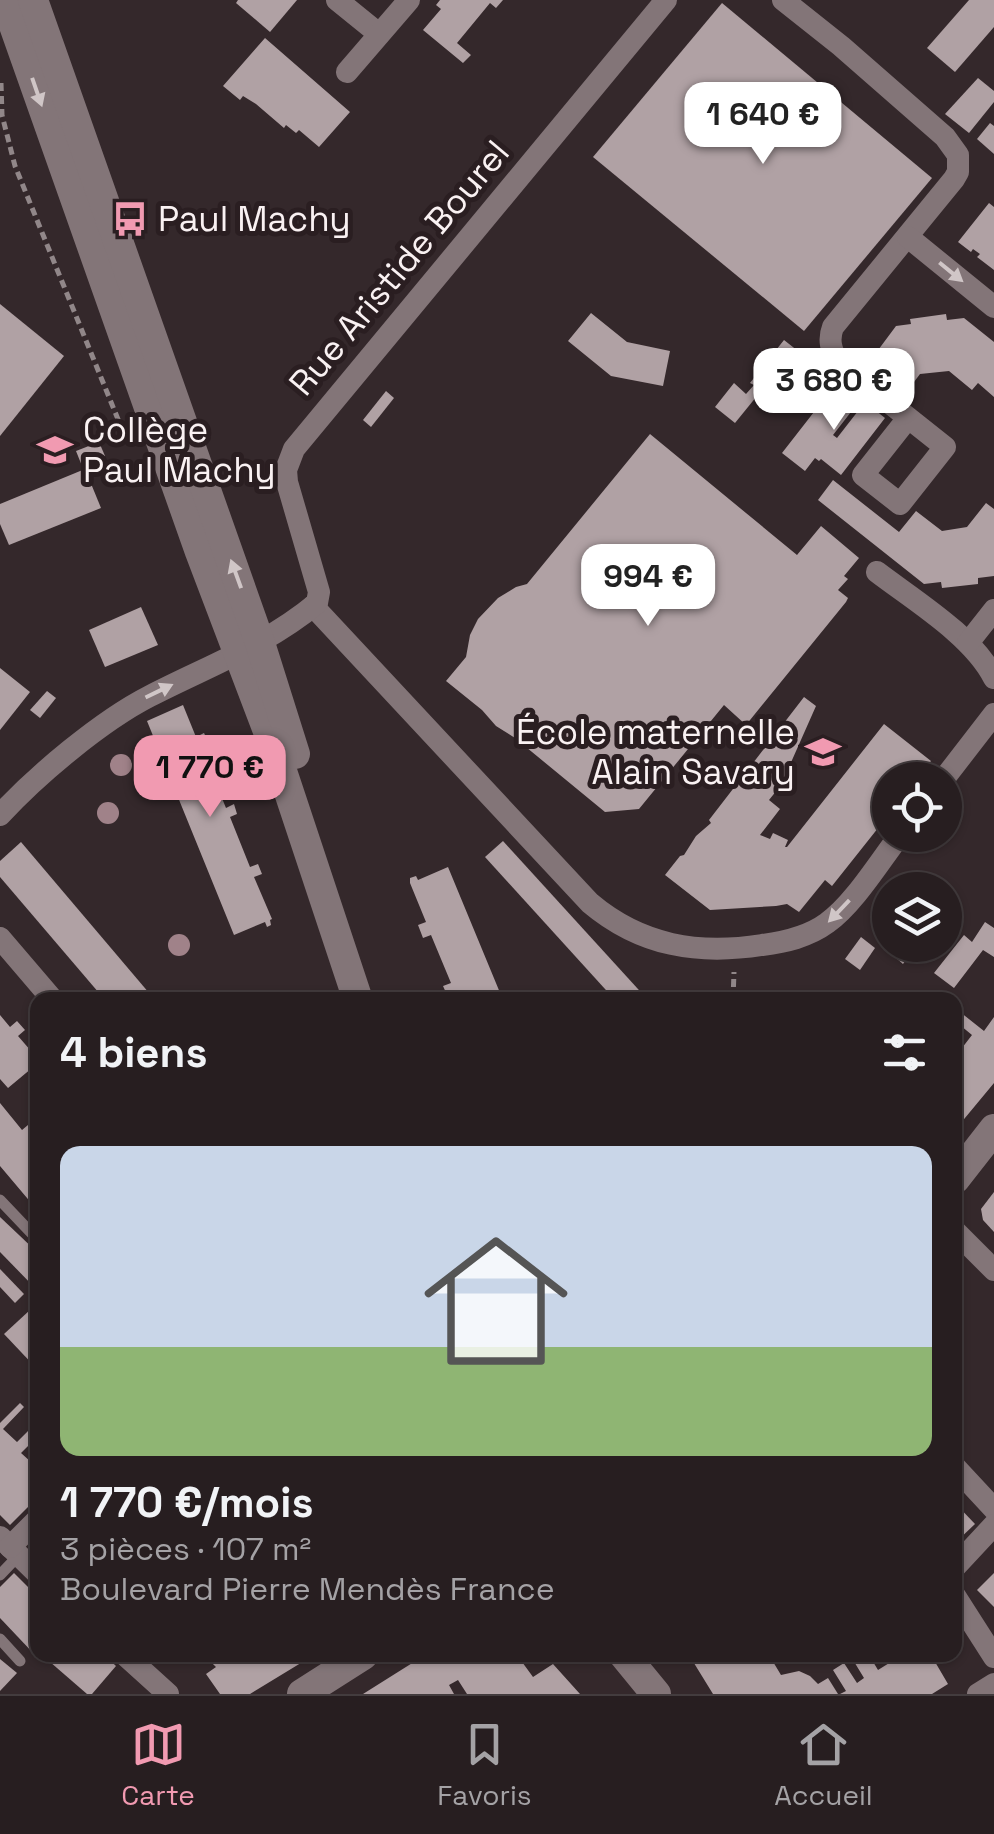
<!DOCTYPE html>
<html lang="fr">
<meta charset="utf-8">
<style>
body{margin:0;font-family:"Space Grotesk",sans-serif;background:#2f2729;color:#f1f3f6;height:100vh;display:flex;flex-direction:column;font-size:38px;white-space:nowrap}
*{box-sizing:border-box;margin:0}
p{font-size:32px;color:#a4a2a5}
.icon{flex:none;width:55px;height:55px;fill:none;stroke:currentColor;stroke-width:2;stroke-linecap:round;stroke-linejoin:round}
.map{position:relative;flex:1;overflow:hidden}
.panel{position:absolute;left:30px;top:992px;width:932px;height:670px;display:flex;flex-direction:column;background:#271e20;border-radius:20px;box-shadow:0 2px 8px #0004,0 0 0 2px #433c3e}
.panel>*{flex:none}
.buttons{position:absolute;left:872px;top:762px;display:grid;gap:20px}
.buttons a{display:grid;place-items:center;width:90px;height:90px;border-radius:50%;background:#271e20;box-shadow:0 2px 8px #0004,0 0 0 2px #433c3e;font-size:50px}
.price{position:absolute;translate:-50% -85px;padding:0 22px;border-radius:20px;background:#fff;color:#222;font-size:32px;line-height:65px;filter:drop-shadow(0 2px 5px #0008)}
.price::after{content:'';position:absolute;left:50%;top:60px;width:30px;height:22px;margin-left:-15px;background:inherit;clip-path:polygon(0 0,100% 0,50% 100%)}
.price.selected{background:#f19ab1;color:#111}
ul{padding:0;list-style:none}
li{display:grid;align-content:center;gap:20px;height:530px;padding:0 30px}
li+li{border-top:2px solid #433c3e}
li span{display:grid;place-items:center;height:310px;border-radius:20px;color:#555}
li>.icon{margin-inline-start:auto}
span .icon{width:180px;height:180px;fill:#fffc;stroke-width:1}
li b{font-size:42px}
h2{display:flex;justify-content:space-between;align-items:center;height:120px;padding:0 30px;font-size:42px}
.menu{display:flex;justify-content:space-around;align-items:center;height:140px;border-top:2px solid #433c3e;background:#271e20;font-size:28px;color:#a4a2a5}
.menu a{display:grid;justify-items:center;gap:5px}
.menu .selected{color:#f19ab1}
.map>svg:first-child{display:block}
</style>
<div class="map">
<svg width="994" height="1694" viewBox="0 0 994 1694">
<rect width="100%" height="100%" fill="#34282b"/>
<!-- building -->
<g fill="#b0a1a4">
<path d="M238 0H297L270 32 236 3Z"/>
<path d="M440 0H503L496 8 490 3 457 43 471 55 463 63 423 30 441 9 436 5Z"/>
<path d="M969 0H994V27L955 72 927 48Z"/>
<path d="M722 3 932 178 804 331 593 157Z"/>
<path d="M265 38 350 112 319 147 299 130 296 133 286 125 284 128 256 104 243 96 240 100 223 86Z"/>
<path d="M978 78 994 91V102L969 133 945 114Z"/>
<path d="M990 123 994 126V154L977 139Z"/>
<path d="M989 203 994 207V270L977 257 980 254 973 249 971 252 958 242Z"/>
<path d="M0 304 64 356 0 436Z"/>
<path d="M591 313 627 342 670 351 663 386 611 376 568 341Z"/>
<path d="M946 314 947 320 964 318 994 342V397L978 383 972 390 949 371 920 374 902 398 864 369 896 326 911 324 910 319Z"/>
<path d="M784 340 817 366 784 409 761 391 735 423 715 407 734 383 746 394 754 385 750 383Z"/>
<path d="M835 385 858 403 833 435 837 438 865 402 885 418 841 475 821 459 819 461 815 458 805 471 782 453Z"/>
<path d="M386 391 394 398 371 427 363 420Z"/>
<path d="M650 434 797 555 821 526 859 558 844 576 848 579 838 590 848 598 846 602 746 725 724 705 639 809 605 812 515 738 496 726 482 710 446 681 466 657 470 635 478 619 498 598 516 587 527 584Z"/>
<path d="M99 442 105 456 82 466 76 451Z"/>
<path d="M85 469 101 508 9 545 0 524V504Z"/>
<path d="M833 480 899 532 916 511 942 531 967 527 986 503 994 509V576L978 578V584L942 588 941 582 924 584 818 500Z"/>
<path d="M141 607 158 645 105 667 89 630Z"/>
<path d="M0 668 30 692 0 730Z"/>
<path d="M47 691 56 698 40 718 30 710Z"/>
<path d="M804 697 816 706 781 785 769 800 780 809 760 835 770 839 773 833 788 840 785 847H787L884 724 931 761 916 780H890V813L832 886 825 880 799 912 787 904 776 906 710 910 665 875 680 856 684 855 696 836 711 823 709 820Z"/>
<path d="M183 705 196 737 204 733 209 744 201 747 226 808 234 804 237 814 230 817 250 867 258 864 262 874 254 877 272 919 270 920 271 925 267 927 265 922 234 935 147 721Z"/>
<path d="M503 841 648 1000H615L485 857Z"/>
<path d="M21 842 155 1000H105L0 877V861Z"/>
<path d="M448 867 503 1000H459L456 994 448 997 443 986 451 983 431 935 423 938 418 925 426 922 410 883V878L416 876 418 880Z"/>
<path d="M985 922 994 928V957L983 950 954 988 934 973 964 935 972 942Z"/>
<path d="M890 928V945H910L908 948 912 951 903 964 879 943Z"/>
<path d="M861 937 875 948 860 970 845 959Z"/>
<path d="M955 1008 984 1031 994 1017V1083L955 1130V1057L972 1035 955 1021Z"/>
<path d="M0 1015 10 1027 17 1021 25 1030 18 1036 38 1059V1063L8 1088 0 1079Z"/>
<path d="M0 1103 22 1130 28 1125 36 1133 30 1138 38 1147V1211L0 1166Z"/>
<path d="M994 1192V1232L983 1220 981 1209Z"/>
<path d="M0 1217 38 1253V1291L0 1252Z"/>
<path d="M0 1269 24 1294 15 1303 0 1287Z"/>
<path d="M30 1310 38 1317V1370L4 1334Z"/>
<path d="M20 1403 24 1407 3 1429 17 1442 28 1431 35 1439 21 1453 31 1462 38 1456V1497L10 1525 0 1515V1423Z"/>
<path d="M955 1503 975 1524 955 1543Z"/>
<path d="M14 1573 38 1597V1652L35 1655 0 1618V1587Z"/>
<path d="M994 1573V1607L977 1590Z"/>
<path d="M42 1655H104L116 1666 92 1694H87Z"/>
<path d="M204 1655H314L250 1694H220L206 1674 216 1667Z"/>
<path d="M425 1655H517L533 1677 553 1664 580 1694H467L458 1680 449 1685 454 1694H363Z"/>
<path d="M689 1655H769L781 1675 799 1671 810 1676 818 1684 828 1678 838 1694H713Z"/>
<path d="M850 1655H869L878 1670 902 1655 909 1657 912 1655H931L948 1684 932 1694H840L846 1691 833 1670 844 1663 857 1683 864 1678Z"/>
<path d="M0 1659 17 1673 0 1691Z"/>
</g>
<g fill="none" stroke-linecap="round" stroke-linejoin="round">
<!-- path -->
<g stroke="#918789" stroke-width="5" stroke-dasharray="8 5" stroke-linecap="butt">
<path d="M1 83 2 115 15 166 124 434"/>
<path d="M733 1000 734 972"/>
</g>
<!-- service -->
<g stroke="#837578" stroke-width="11">
<path d="M0 1200 38 1240"/>
<path d="M0 1575 19 1555"/>
<path d="M0 1639 20 1661"/>
</g>
<!-- minor -->
<g stroke="#837578" stroke-width="22">
<path d="M337 0 379 34"/>
<path d="M783 0 841 46 945 137 958 155V172L954 179 833 327C828 340 831 350 838 362L945 447 900 504 863 475 908 418"/>
<path d="M347 72 409 0"/>
<path d="M908 237 994 307"/>
<path d="M877 572C915 601 973 636 994 678"/>
<path d="M313 606 590 903C641 946 698 955 762 945 785 942 808 937 827 923 853 905 880 861 900 835"/>
<path d="M968 643 994 610"/>
<path d="M943 780 994 714"/>
<path d="M0 815C37 775 101 721 150 696 208 666 265 646 317 603L319 592 287 482 286 470 294 449 666 0"/>
<path d="M0 938 53 1000"/>
<path d="M955 1231 994 1270"/>
<path d="M955 1467 994 1509"/>
<path d="M0 1537 38 1574"/>
<path d="M10 1547 38 1519"/>
<path d="M955 1567 994 1525"/>
<path d="M955 1596 994 1657"/>
<path d="M125 1655 168 1694"/>
<path d="M978 1694 994 1684"/>
</g>
<!-- tertiary -->
<g stroke="#837578" stroke-width="30">
<path d="M955 1179 994 1129"/>
<path d="M302 1694 363 1655"/>
</g>
<!-- secondary -->
<g stroke="#837578" stroke-width="30">
<path d="M5 0 200 552 274 747 358 1000"/>
<path d="M33 0 260 643 295 754"/>
<path d="M624 1655 656 1694"/>
</g>
</g>
<!-- trees -->
<g fill="#a08289">
<circle cx="121" cy="765" r="11"/>
<circle cx="108" cy="813" r="11"/>
<circle cx="179" cy="945" r="11"/>
</g>
<!-- one-way arrows -->
<defs><path id="oneway-solid" d="M-6-.8H1V-3.2L6.5 0L1 3.2V.8H-6Z" transform="scale(2.5)"/></defs>
<g fill="#d0c6c7">
<use href="#oneway-solid" transform="translate(37 92) rotate(71)"/>
<use href="#oneway-solid" transform="translate(951 272) rotate(39)"/>
<use href="#oneway-solid" transform="translate(236 574) rotate(-110)"/>
<use href="#oneway-solid" transform="translate(159 691) rotate(-26)"/>
<use href="#oneway-solid" transform="translate(839 911) rotate(134)"/>
</g>
<!-- icons -->
<defs>
<symbol id="bus-bare" viewBox="-9 -9 18 18"><path d="M-5-6H5V4H4V6H2V4H-2V6H-4V4H-5ZM-3.5-4V0h7V-4ZM-3.5 1.2v1.5H-2V1.2ZM2 1.2v1.5H3.5V1.2Z" fill="#f19ab1" stroke="#2a1e21" stroke-width="2.5" paint-order="stroke"/></symbol>
<symbol id="school-bare" viewBox="-9 -9 18 18"><path d="M0-5L7-2L0 1L-7-2ZM-4 1L0 2.5L4 1V4Q0 6-4 4Z" fill="#f19ab1" stroke="#2a1e21" stroke-width="2.5" paint-order="stroke"/></symbol>
</defs>
<g fill-rule="evenodd">
<use href="#bus-bare" x="105" y="194" width="50" height="50"/>
<use href="#school-bare" x="30" y="425" width="50" height="50"/>
<use href="#school-bare" x="798" y="727" width="50" height="50"/>
</g>
<g text-anchor="middle" dominant-baseline="central" stroke-width="10" stroke-linejoin="round" paint-order="stroke">
<!-- poi labels -->
<g font-size="35" fill="#f9f1f2" stroke="#2a1e21" text-anchor="start">
<text x="158" y="219">Paul Machy</text>
<text x="83" y="430">Collège<tspan x="83" dy="40">Paul Machy</tspan></text>
<text x="795" y="732" text-anchor="end">École maternelle<tspan x="795" dy="40">Alain Savary</tspan></text>
</g>
<!-- street labels -->
<g font-size="35" fill="#f9f1f2" stroke="#2a1e21">
<text transform="translate(399 268) rotate(-50)">Rue Aristide Bourel</text>
</g>
</g>
</svg>
<div class="buttons">
<a><svg class="icon" aria-label="locate" viewBox="0 0 24 24"><circle cx="12" cy="12" r="6"/><path d="M12 2v4M12 18v4M2 12h4M18 12h4"/></svg></a>
<a><svg class="icon" aria-label="layers" viewBox="0 0 24 24"><path d="M12 4l9 5-9 5-9-5zM3 14l9 5 9-5"/></svg></a>
</div>
<b class="price" style="left:763px;top:167px">1 640 €</b>
<b class="price" style="left:834px;top:433px">3 680 €</b>
<b class="price" style="left:648px;top:629px">994 €</b>
<b class="price selected" style="left:210px;top:820px">1 770 €</b>
<section class="panel">
<h2>4 biens<svg class="icon" aria-label="filters" viewBox="0 0 24 24"><path d="M4 7h16M4 17h16"/><circle cx="9" cy="7" r="2"/><circle cx="15" cy="17" r="2"/></svg></h2>
<ul>
<li><span style="background:linear-gradient(#c9d6e8 65%,#8fb573 0)"><svg class="icon" aria-label="home" viewBox="0 0 24 24"><path d="M3 11l9-7 9 7M6 9v11h12V9"/></svg></span><div><b>1 770 €/mois</b><p>3 pièces · 107 m²</p><p>Boulevard Pierre Mendès France</p></div></li>
</ul>
</section>
</div>
<nav class="menu">
<a class="selected"><svg class="icon" aria-label="map" viewBox="0 0 24 24"><path d="M3 6l6-2 6 2 6-2v14l-6 2-6-2-6 2zM9 4v14M15 6v14"/></svg>Carte</a>
<a><svg class="icon" aria-label="saved" viewBox="0 0 24 24"><path d="M7 4h10v16l-5-4-5 4z"/></svg>Favoris</a>
<a><svg class="icon" aria-label="home" viewBox="0 0 24 24"><path d="M3 11l9-7 9 7M6 9v11h12V9"/></svg>Accueil</a>
</nav>
